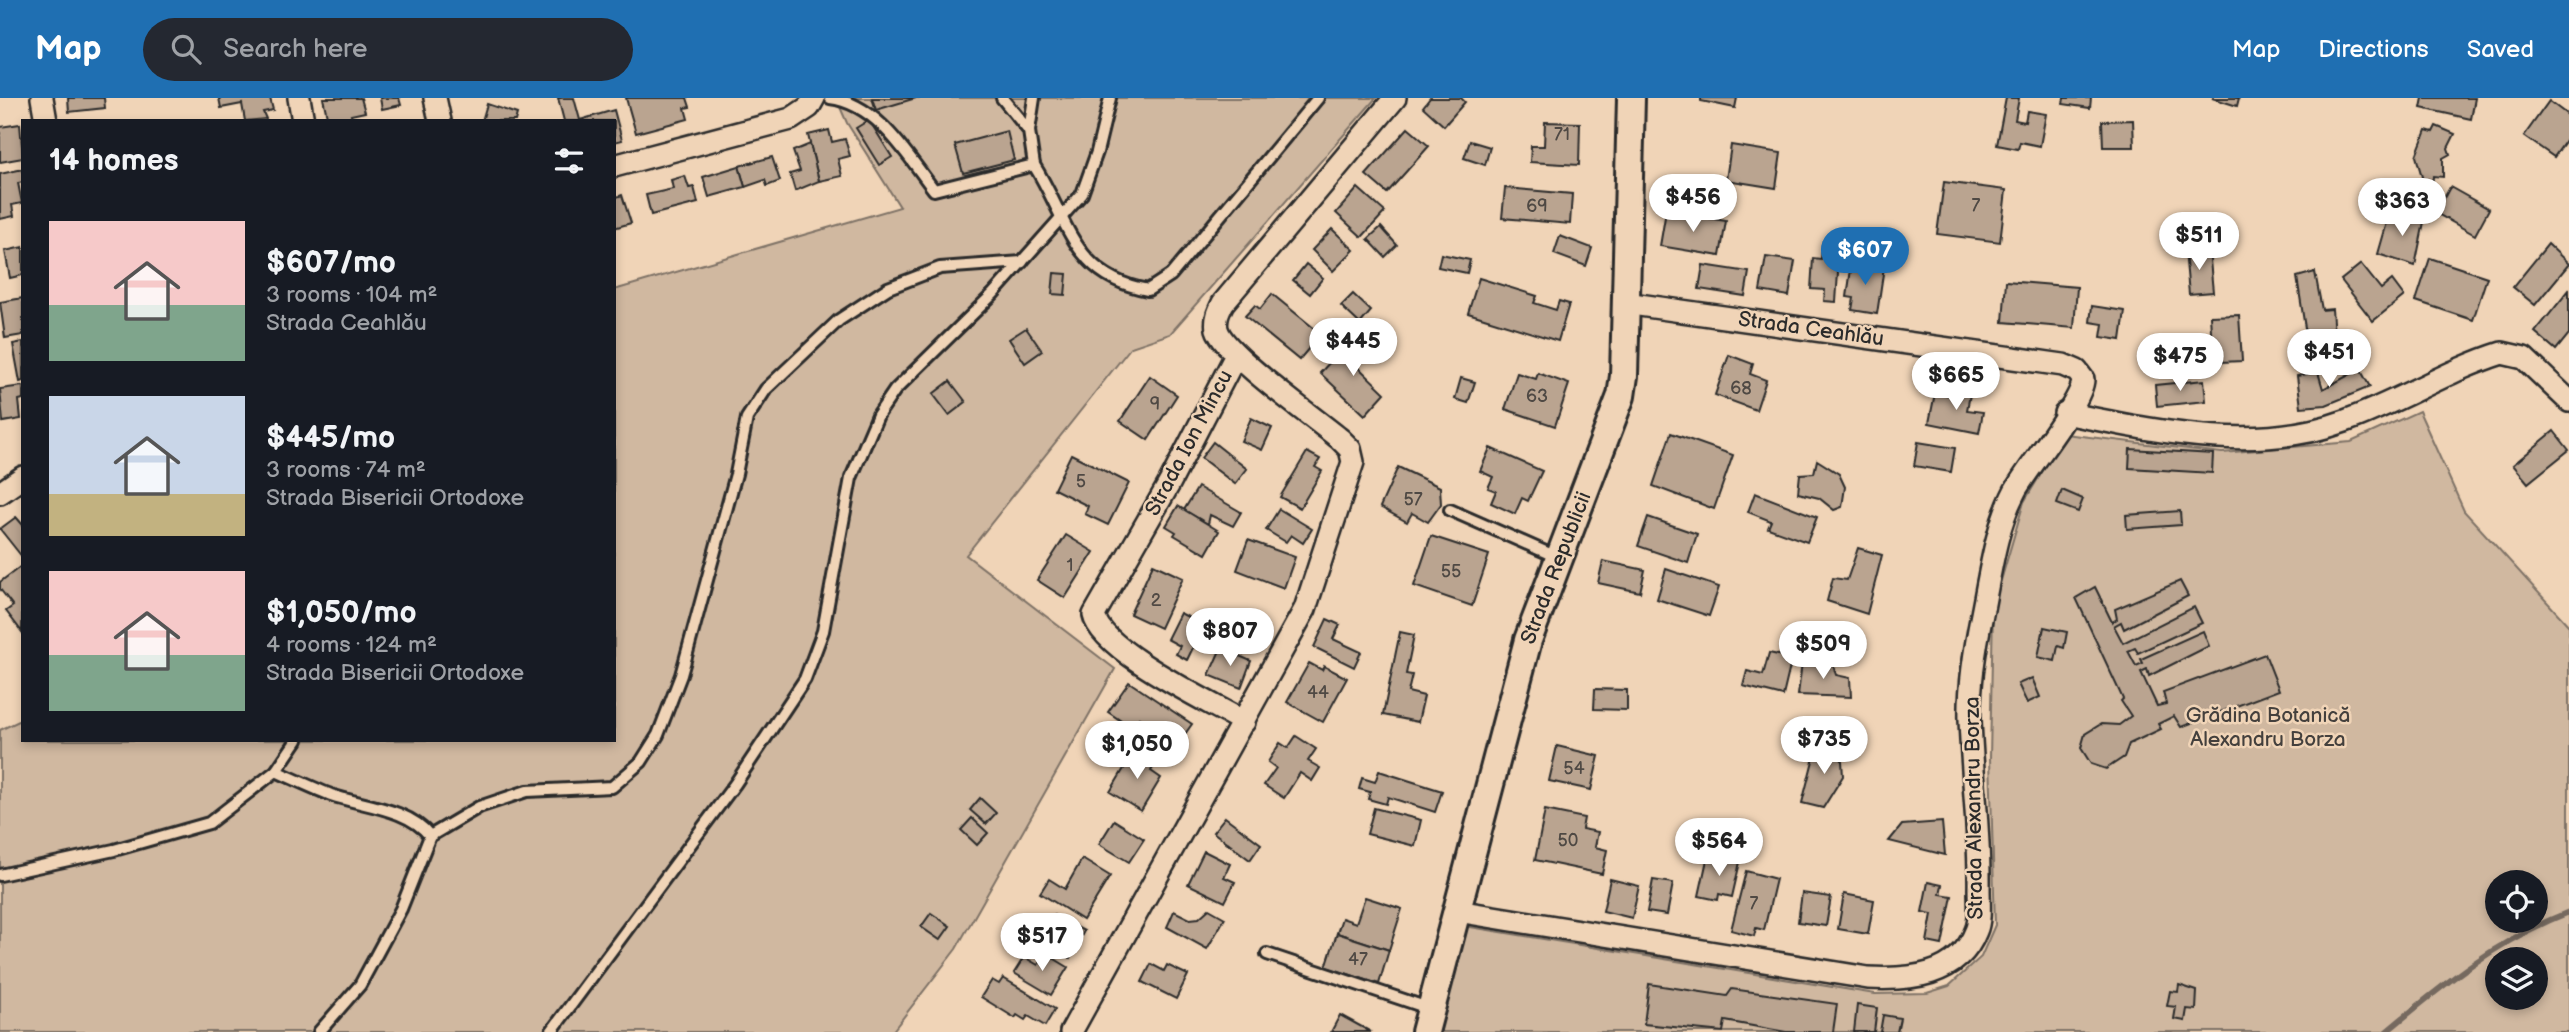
<!DOCTYPE html>
<meta charset="utf-8">
<style>
body{margin:0;font-family:"Balsamiq Sans",sans-serif;background:#242831;color:#f1f3f6;height:100vh;display:flex;flex-direction:column;font-size:26px;white-space:nowrap}
*{box-sizing:border-box;margin:0}
p{font-size:23px;color:#9ea1a6}
.icon{flex:none;width:38px;height:38px;fill:none;stroke:currentColor;stroke-width:2;stroke-linecap:round;stroke-linejoin:round}
.map{position:relative;flex:1;overflow:hidden}
.panel{position:absolute;left:21px;top:21px;width:595px;height:623px;display:flex;flex-direction:column;background:#171b24;border-radius:0px;box-shadow:0 4px 10px #0003}
.panel>*{flex:none}
.controls{position:absolute;left:2485px;top:772px;display:grid;gap:14px}
.controls a{display:grid;place-items:center;width:63px;height:63px;border-radius:50%;background:#171b24;box-shadow:0 4px 10px #0003;font-size:35px}
.price{position:absolute;translate:-50% -60px;padding:0 16px;border-radius:24px;background:#fff;color:#222;font-size:23px;line-height:46px;filter:drop-shadow(0 2px 4px #0008)}
.price::after{content:'';position:absolute;left:50%;top:42px;width:21px;height:16px;margin-left:-10px;background:inherit;clip-path:polygon(0 0,100% 0,50% 100%)}
.price.current{background:#1f6fb2;color:#fff}
ul{padding:0;list-style:none}
li{display:flex;align-items:center;gap:21px;height:175px;padding:0 28px}
li span{display:grid;place-items:center;flex:none;width:196px;height:140px;border-radius:0px;color:#555}
li>.icon{margin-inline-start:auto}
span .icon{width:84px;height:84px;fill:#fffc;stroke-width:1}
li b{font-size:30px}
h2{display:flex;justify-content:space-between;align-items:center;height:84px;padding:0 28px;font-size:30px}
header{display:flex;align-items:center;gap:42px;box-sizing:border-box;height:98px;padding:0 35px;background:#1f6fb2;color:#fff}
header strong{font-size:33px}
nav{display:flex;gap:38px;margin-inline-start:auto;font-size:24px}
.search{width:490px;height:63px;background:#242831;display:flex;align-items:center;gap:18px;box-sizing:border-box;padding:0 24px;border-radius:38px;color:#9ea1a6;font-size:26px}
.map>svg:first-child{display:block}
</style>
<header>
<strong>Map</strong>
<div class="search"><svg class="icon" aria-label="search" viewBox="0 0 24 24"><circle cx="10" cy="10" r="6"/><path d="M15 15l6 6"/></svg>Search here</div>
<nav><a>Map</a><a>Directions</a><a>Saved</a></nav>
</header>
<div class="map">
<svg width="2569" height="934" viewBox="0 0 2569 934">
<rect width="100%" height="100%" fill="#f0d4b7"/>
<filter id="ink" filterUnits="userSpaceOnUse"><feTurbulence type="fractalNoise" baseFrequency=".0143" numOctaves="2"/><feDisplacementMap in="SourceGraphic" scale="14" xChannelSelector="R" yChannelSelector="G"/><feConvolveMatrix kernelMatrix="1 2 1 2 8 2 1 2 1" color-interpolation-filters="sRGB"/></filter>
<g filter="url(#ink)">
<!-- green -->
<g fill="#d0b8a0" stroke="#7e7266" stroke-width="2" fill-rule="evenodd">
<path d="M836 0H1376L1170 236 1131 249 966 457 1115 571 956 851 892 934H0V632L23 621V642H614V192L900 109 847 25Z"/>
<path d="M2419 313 2464 413 2569 528V934H1439L1438 919 1464 828 1875 896 1927 895 1949 888 1981 859 1995 827 1990 660 1993 510 2024 404 2065 336 2222 355 2351 344ZM2497 784H2536V822H2497ZM2497 861H2536V900H2497Z"/>
</g>
<g fill="none" stroke-linecap="round" stroke-linejoin="round">
<!-- stream -->
<path stroke="#74695f" stroke-width="6" d="M2386 934C2446 884 2496 843 2569 814"/>
</g>
<!-- building -->
<g fill="#baa490" stroke="#2b2b2b" stroke-width="2">
<path d="M68 0H104L105 10 69 14Z"/>
<path d="M219 0H270L273 12 263 14 266 21 245 23 242 6 221 10Z"/>
<path d="M323 0H361L365 14 351 17 352 22 328 23Z"/>
<path d="M380 0H399L401 7 382 11Z"/>
<path d="M558 0H574L580 22 614 12 622 42 614 44V23H564Z"/>
<path d="M626 0H687L690 9 685 10 688 21 636 35Z"/>
<path d="M872 0H916L876 12Z"/>
<path d="M1430 0H1461L1465 4 1444 28 1423 9Z"/>
<path d="M1701 0H1737L1735 10 1701 3Z"/>
<path d="M2006 0H2019L2015 22 2025 24 2027 13 2046 16 2040 48 2020 44 2018 51 1997 47Z"/>
<path d="M2064 0H2091L2090 10 2063 6Z"/>
<path d="M2212 0H2239L2237 8Z"/>
<path d="M2423 0H2475L2471 21 2421 10Z"/>
<path d="M2549 3 2569 18V38L2554 59 2524 38Z"/>
<path d="M487 6 517 16 515 23H482Z"/>
<path d="M869 22 892 59 879 67 856 30Z"/>
<path d="M2133 22 2134 49H2103L2102 23Z"/>
<path d="M1545 24 1580 25 1579 67 1530 64 1531 48H1544Z"/>
<path d="M20 26 23 60 0 64V29Z"/>
<path d="M2436 28 2455 36 2448 50 2450 56 2443 60V79L2433 78 2432 89 2427 87 2426 93 2416 58 2426 32 2433 34Z"/>
<path d="M1408 30 1429 48 1387 95 1366 77Z"/>
<path d="M829 32 832 44 845 41 850 58 838 61 842 78 819 83 808 37Z"/>
<path d="M1007 33 1014 62 963 75 955 47Z"/>
<path d="M1470 43 1490 49 1485 67 1464 60Z"/>
<path d="M810 46 819 83 795 93 790 76 800 73 793 53Z"/>
<path d="M1731 47 1781 55 1776 90 1726 82Z"/>
<path d="M772 59 780 83 767 88 765 82 745 89 739 68Z"/>
<path d="M739 68 745 89 709 99 703 79Z"/>
<path d="M23 71V84L18 85 22 105 12 107 14 118 0 121V76Z"/>
<path d="M685 78 689 90 694 89 698 105 651 117 646 97 673 91 671 82Z"/>
<path d="M1944 84 2006 92 2000 144 1937 136Z"/>
<path d="M2450 89 2489 111 2475 137 2436 115Z"/>
<path d="M1358 90 1385 114 1362 139 1336 115Z"/>
<path d="M1505 90 1572 96 1570 126 1502 120Z"/>
<path d="M622 97 631 125 614 130V100Z"/>
<path d="M1666 113 1726 123 1720 158 1660 148Z"/>
<path d="M2390 114 2407 120 2414 115 2421 118 2424 124 2415 168 2378 156Z"/>
<path d="M1381 129 1397 147 1385 159 1368 141Z"/>
<path d="M1332 131 1354 152 1333 173 1312 152Z"/>
<path d="M1560 138 1592 150 1586 168 1554 156Z"/>
<path d="M1823 144 1840 145 1836 204 1824 203 1825 192 1811 191 1813 160 1821 161Z"/>
<path d="M2548 146 2569 166 2535 207 2513 189Z"/>
<path d="M23 149V177L10 180 5 153Z"/>
<path d="M2209 151 2213 194 2189 196 2185 153Z"/>
<path d="M1441 156 1470 162 1467 175 1438 169Z"/>
<path d="M1766 159 1795 163 1789 198 1760 193Z"/>
<path d="M2430 160 2487 179 2473 222 2416 203Z"/>
<path d="M1852 164 1884 169 1877 216 1852 212 1854 200 1847 199Z"/>
<path d="M1306 166 1323 180 1310 196 1293 182Z"/>
<path d="M2361 166 2381 191 2392 182 2404 198 2373 223 2341 182Z"/>
<path d="M1703 167 1749 174 1745 198 1699 191Z"/>
<path d="M2315 174 2322 212 2332 211 2334 238 2307 243 2297 179Z"/>
<path d="M1054 175 1067 176 1065 197 1052 196Z"/>
<path d="M1479 180 1537 198 1534 205 1556 212 1559 203 1569 206 1558 243 1468 215Z"/>
<path d="M2006 183 2077 189 2074 230 2003 224Z"/>
<path d="M2569 192V236L2556 252 2535 234Z"/>
<path d="M1272 196 1321 236 1299 262 1245 218 1255 207 1260 211Z"/>
<path d="M1353 196 1371 213 1360 226 1341 208Z"/>
<path d="M23 200V237L5 240 0 204Z"/>
<path d="M2092 208 2125 213 2121 242 2101 239 2103 226 2090 224Z"/>
<path d="M2239 217 2242 263 2200 265 2199 248H2212L2210 218Z"/>
<path d="M1026 230 1042 253 1025 265 1009 241Z"/>
<path d="M1351 241 1367 256 1356 267 1385 295 1365 317 1320 275Z"/>
<path d="M23 244V283L20 284 13 246Z"/>
<path d="M1729 257 1753 266 1750 276 1766 282 1756 312 1715 297Z"/>
<path d="M2360 271 2370 289 2326 307 2301 309 2297 278 2318 274 2323 291Z"/>
<path d="M1517 275 1536 281 1538 275 1569 286 1555 328 1505 311Z"/>
<path d="M1150 278 1177 297 1148 342 1120 323Z"/>
<path d="M1461 280 1475 284 1468 305 1455 301Z"/>
<path d="M2204 282 2206 303 2157 308 2155 287Z"/>
<path d="M950 283 966 304 949 317 933 296Z"/>
<path d="M23 288V301L19 302 21 321 3 324 0 291Z"/>
<path d="M1956 289 1971 291 1967 312 1983 314 1979 335 1929 325 1935 295 1955 298Z"/>
<path d="M1251 320 1272 330 1262 352 1241 343Z"/>
<path d="M2554 333 2569 352 2528 385 2513 367Z"/>
<path d="M1671 335 1733 357 1714 411 1653 388Z"/>
<path d="M1213 344 1247 371 1235 386 1201 360Z"/>
<path d="M1918 344 1955 350 1951 374 1914 368Z"/>
<path d="M1490 350 1542 373 1528 403 1522 400 1515 416 1491 405 1496 393 1488 390 1493 379 1480 373Z"/>
<path d="M2130 351 2213 356 2212 375 2129 370Z"/>
<path d="M1307 354 1320 361 1315 369 1322 373 1300 410 1280 399Z"/>
<path d="M1071 356 1129 385 1108 427 1085 416 1088 408 1054 391Z"/>
<path d="M1817 362 1839 376 1845 389 1842 409 1834 412 1819 400 1798 395 1800 376 1814 375Z"/>
<path d="M1398 369 1440 389 1441 406 1428 424 1412 415 1407 424 1380 409Z"/>
<path d="M1198 389 1241 414 1233 428 1210 417 1208 426 1184 412Z"/>
<path d="M2062 392 2083 401 2078 414 2057 406Z"/>
<path d="M1755 395 1817 419 1807 444 1768 430 1771 423 1748 414Z"/>
<path d="M1178 408 1219 433 1206 456 1174 437 1176 434 1166 428Z"/>
<path d="M1279 411 1312 431 1303 445 1291 437 1286 444 1266 432Z"/>
<path d="M2180 413 2181 427 2127 431 2126 417Z"/>
<path d="M16 419 23 427V460L0 431Z"/>
<path d="M1648 419 1697 436 1688 465 1638 448Z"/>
<path d="M1066 437 1094 454 1065 500 1037 482Z"/>
<path d="M1431 438 1489 457 1472 508 1414 488Z"/>
<path d="M1248 442 1295 459 1284 490 1237 472Z"/>
<path d="M1858 450 1882 457 1867 516 1827 503 1833 480 1847 482Z"/>
<path d="M1603 463 1645 472 1640 494 1598 485Z"/>
<path d="M1153 466 1183 480 1160 530 1130 516Z"/>
<path d="M20 469 23 473 22 534 6 513 13 508 0 491V484Z"/>
<path d="M1666 471 1719 489 1709 518 1657 501Z"/>
<path d="M2180 483 2188 498 2124 531 2121 524 2114 528 2123 545 2194 509 2202 525 2138 555 2135 550 2128 553 2136 568 2143 565 2141 561 2203 533 2209 548 2149 578 2147 571 2141 574 2157 608 2166 606 2163 594 2265 556 2279 592 2181 629 2174 618 2158 626 2161 631 2129 646 2124 659 2106 671 2091 666 2081 650 2085 636 2101 626 2119 627 2131 618 2121 603 2123 601 2076 500 2095 489 2112 524 2117 521 2115 511Z"/>
<path d="M1180 515 1204 527 1187 562 1176 556 1180 548 1167 541Z"/>
<path d="M1327 521 1340 527 1333 541 1361 554 1354 569 1314 549Z"/>
<path d="M2044 529 2067 534 2064 550 2058 548 2055 563 2038 559Z"/>
<path d="M1400 534 1414 537 1406 576 1412 577 1408 594 1424 598 1418 624 1383 617Z"/>
<path d="M1221 550 1251 563 1241 590 1209 577Z"/>
<path d="M1769 555 1792 560 1783 598 1743 588 1747 573 1763 577Z"/>
<path d="M1802 564 1833 567 1836 577 1850 580 1851 599 1798 597Z"/>
<path d="M1309 565 1322 572 1324 568 1347 580 1323 624 1287 604Z"/>
<path d="M2032 580 2040 599 2027 605 2018 586Z"/>
<path d="M1129 584 1192 626 1171 656 1144 638 1150 628 1139 620 1133 631 1108 614Z"/>
<path d="M1595 591 1627 592V612L1594 611Z"/>
<path d="M1296 638 1316 651 1308 663 1320 670 1312 683 1300 675 1284 700 1264 687 1276 670 1268 664 1280 645 1288 650Z"/>
<path d="M1557 648 1599 658 1591 692 1549 683Z"/>
<path d="M1841 648 1843 678 1823 710 1802 705 1816 651Z"/>
<path d="M1135 652 1156 665 1151 673 1161 680 1141 713 1110 694Z"/>
<path d="M1379 673 1442 693 1435 714 1388 699 1386 706 1368 701 1370 694 1359 691 1362 680 1375 684Z"/>
<path d="M980 700 996 715 986 726 970 712Z"/>
<path d="M1374 710 1421 722 1415 748 1367 736Z"/>
<path d="M1545 712 1584 720 1582 731 1598 734 1595 749 1607 752 1602 776 1535 762Z"/>
<path d="M1225 719 1261 746 1250 762 1213 734Z"/>
<path d="M972 720 988 735 977 747 961 732Z"/>
<path d="M1114 722 1144 741 1129 764 1099 746Z"/>
<path d="M1942 724 1945 757 1889 743 1902 727Z"/>
<path d="M1204 753 1230 766 1224 779 1235 784 1225 804 1188 786Z"/>
<path d="M1708 757 1740 764 1732 799 1719 796 1718 802 1699 798Z"/>
<path d="M1082 761 1110 778 1083 822 1040 795 1049 781 1065 791Z"/>
<path d="M1746 773 1776 781 1764 832 1756 830 1754 838 1731 832Z"/>
<path d="M1610 781 1639 788 1632 820 1603 813Z"/>
<path d="M1653 782 1673 785 1667 817 1647 814Z"/>
<path d="M1928 784 1942 787 1940 796 1952 798 1942 847 1927 844 1932 816 1922 814Z"/>
<path d="M1802 795 1831 799 1826 828 1798 824Z"/>
<path d="M1844 796 1874 802 1868 836 1838 831Z"/>
<path d="M1365 799 1402 811 1389 852 1337 835 1342 820 1356 825Z"/>
<path d="M1209 811 1225 820 1207 851 1167 829 1174 813 1190 821 1199 820Z"/>
<path d="M931 815 950 828 940 842 921 829Z"/>
<path d="M1053 817 1084 833 1070 860 1018 832 1025 819 1046 830Z"/>
<path d="M1337 835 1389 852 1379 886 1326 869Z"/>
<path d="M1045 855 1068 869 1051 897 1014 875 1024 859 1038 867Z"/>
<path d="M1151 866 1164 873 1167 867 1188 877 1176 901 1142 884Z"/>
<path d="M1003 880 1055 911 1045 928 1028 918 1025 922 1017 917 1015 920 981 899 992 882 999 886Z"/>
<path d="M1649 886 1727 898 1732 891 1837 906 1833 934H1786L1725 923 1723 934 1644 926Z"/>
<path d="M2179 887 2197 893 2196 912 2187 911 2185 923 2174 921 2176 909 2167 908 2170 893 2178 894Z"/>
<path d="M1857 907 1877 910 1874 934H1854Z"/>
<path d="M1340 917 1371 934H1331Z"/>
<path d="M1883 917 1900 920 1897 934H1880Z"/>
</g>
<g fill="none" stroke-linecap="round" stroke-linejoin="round">
<defs>
<g id="service">
<path d="M830 0C878 6 907 57 934 92L1034 67C1069 123 1073 179 1148 192L1171 177 1318 0"/>
<path d="M1002 0 1029 33"/>
<path d="M1034 0 1029 33 1034 67"/>
<path d="M1450 412 1559 460"/>
<path d="M276 673C294 681 313 690 331 697 363 708 408 710 430 738"/>
<path d="M0 777 114 752 209 725 276 673 297 642"/>
<path d="M1267 856 1431 911"/>
<path d="M319 934 360 887 401 811 430 738 479 709 527 693 612 689 641 664 658 637 681 577 736 376 747 320 766 291 839 222 888 190 940 170 1022 164"/>
<path d="M551 934 735 686 805 581 823 533 851 380 878 317 895 292 993 196 1082 96 1097 54 1110 0"/>
</g>
<g id="minor">
<path d="M42 0 46 23"/>
<path d="M299 0 303 23"/>
<path d="M435 0 440 23"/>
<path d="M614 68 791 21 809 9 814 0"/>
<path d="M1236 257 1169 386 1094 517C1101 553 1210 604 1244 624"/>
<path d="M2065 315C2156 333 2255 356 2345 323 2399 304 2448 272 2502 255L2524 260 2569 303"/>
<path d="M0 395 23 379"/>
<path d="M1457 813 1868 880C1909 882 1958 879 1976 833 1981 822 1979 804 1979 791 1980 734 1972 678 1970 621 1969 587 1975 550 1982 516 1990 476 1996 429 2015 393 2028 369 2084 302 2083 281L2077 273 2063 267 1625 205"/>
<path d="M1071 934 1305 511 1353 364 1350 351 1340 341C1316 321 1224 256 1217 231 1215 221 1219 213 1223 205L1395 0"/>
</g>
<path id="tertiary" d="M1425 934 1528 542 1621 298 1624 278 1631 0"/>
</defs>
<!-- service casing -->
<use href="#service" stroke="#2b2b2b" stroke-width="16"/>
<!-- minor casing -->
<use href="#minor" stroke="#2b2b2b" stroke-width="26"/>
<!-- tertiary casing -->
<use href="#tertiary" stroke="#2b2b2b" stroke-width="32"/>
<!-- service -->
<use href="#service" stroke="#f0d4b7" stroke-width="10"/>
<!-- minor -->
<use href="#minor" stroke="#f0d4b7" stroke-width="21"/>
<!-- tertiary -->
<use href="#tertiary" stroke="#f0d4b7" stroke-width="26"/>
</g>
</g>
<g text-anchor="middle" dominant-baseline="central" stroke-width="5" stroke-linejoin="round" paint-order="stroke">
<!-- number labels -->
<g font-size="18" fill="#4f4944">
<text x="1562" y="36">71</text>
<text x="1976" y="107">7</text>
<text x="1537" y="108">69</text>
<text x="1741" y="290">68</text>
<text x="1537" y="298">63</text>
<text x="1155" y="306">9</text>
<text x="1081" y="383">5</text>
<text x="1413" y="401">57</text>
<text x="1070" y="467">1</text>
<text x="1451" y="473">55</text>
<text x="1156" y="502">2</text>
<text x="1318" y="594">44</text>
<text x="1574" y="670">54</text>
<text x="1568" y="742">50</text>
<text x="1754" y="805">7</text>
<text x="1358" y="861">47</text>
</g>
<!-- street labels -->
<g font-size="21" fill="#2b2b2b" stroke="#f0d4b7">
<text transform="translate(1811 231) rotate(8)">Strada Ceahlău</text>
<text transform="translate(1189 345) rotate(-62)">Strada Ion Mincu</text>
<text transform="translate(1556 470) rotate(-69)">Strada Republicii</text>
<text transform="translate(1974 710) rotate(-91)">Strada Alexandru Borza</text>
</g>
<!-- park labels -->
<g font-size="21" fill="#44403d" stroke="#f0d4b7">
<text x="2268" y="617">Grădina Botanică<tspan x="2268" dy="24">Alexandru Borza</tspan></text>
</g>
</g>
</svg>
<div class="controls">
<a><svg class="icon" aria-label="locate" viewBox="0 0 24 24"><circle cx="12" cy="12" r="6"/><path d="M12 2v4M12 18v4M2 12h4M18 12h4"/></svg></a>
<a><svg class="icon" aria-label="layers" viewBox="0 0 24 24"><path d="M12 4l9 5-9 5-9-5zM3 14l9 5 9-5"/></svg></a>
</div>
<b class="price" style="left:1693px;top:136px">$456</b>
<b class="price" style="left:2402px;top:140px">$363</b>
<b class="price" style="left:2199px;top:174px">$511</b>
<b class="price current" style="left:1865px;top:189px">$607</b>
<b class="price" style="left:1353px;top:280px">$445</b>
<b class="price" style="left:2329px;top:291px">$451</b>
<b class="price" style="left:2180px;top:295px">$475</b>
<b class="price" style="left:1956px;top:314px">$665</b>
<b class="price" style="left:1230px;top:570px">$807</b>
<b class="price" style="left:1823px;top:583px">$509</b>
<b class="price" style="left:1824px;top:678px">$735</b>
<b class="price" style="left:1137px;top:683px">$1,050</b>
<b class="price" style="left:1719px;top:780px">$564</b>
<b class="price" style="left:1042px;top:875px">$517</b>
<section class="panel">
<h2>14 homes<svg class="icon" aria-label="filters" viewBox="0 0 24 24"><path d="M4 7h16M4 17h16"/><circle cx="9" cy="7" r="2"/><circle cx="15" cy="17" r="2"/></svg></h2>
<ul>
<li><span style="background:linear-gradient(#f6c9c9 60%,#7fa58c 0)"><svg class="icon" aria-label="home" viewBox="0 0 24 24"><path d="M3 11l9-7 9 7M6 9v11h12V9"/></svg></span><div><b>$607/mo</b><p>3 rooms · 104 m²</p><p>Strada Ceahlău</p></div></li>
<li><span style="background:linear-gradient(#c9d6e8 70%,#c2b280 0)"><svg class="icon" aria-label="home" viewBox="0 0 24 24"><path d="M3 11l9-7 9 7M6 9v11h12V9"/></svg></span><div><b>$445/mo</b><p>3 rooms · 74 m²</p><p>Strada Bisericii Ortodoxe</p></div></li>
<li><span style="background:linear-gradient(#f6c9c9 60%,#7fa58c 0)"><svg class="icon" aria-label="home" viewBox="0 0 24 24"><path d="M3 11l9-7 9 7M6 9v11h12V9"/></svg></span><div><b>$1,050/mo</b><p>4 rooms · 124 m²</p><p>Strada Bisericii Ortodoxe</p></div></li>
</ul>
</section>
</div>
